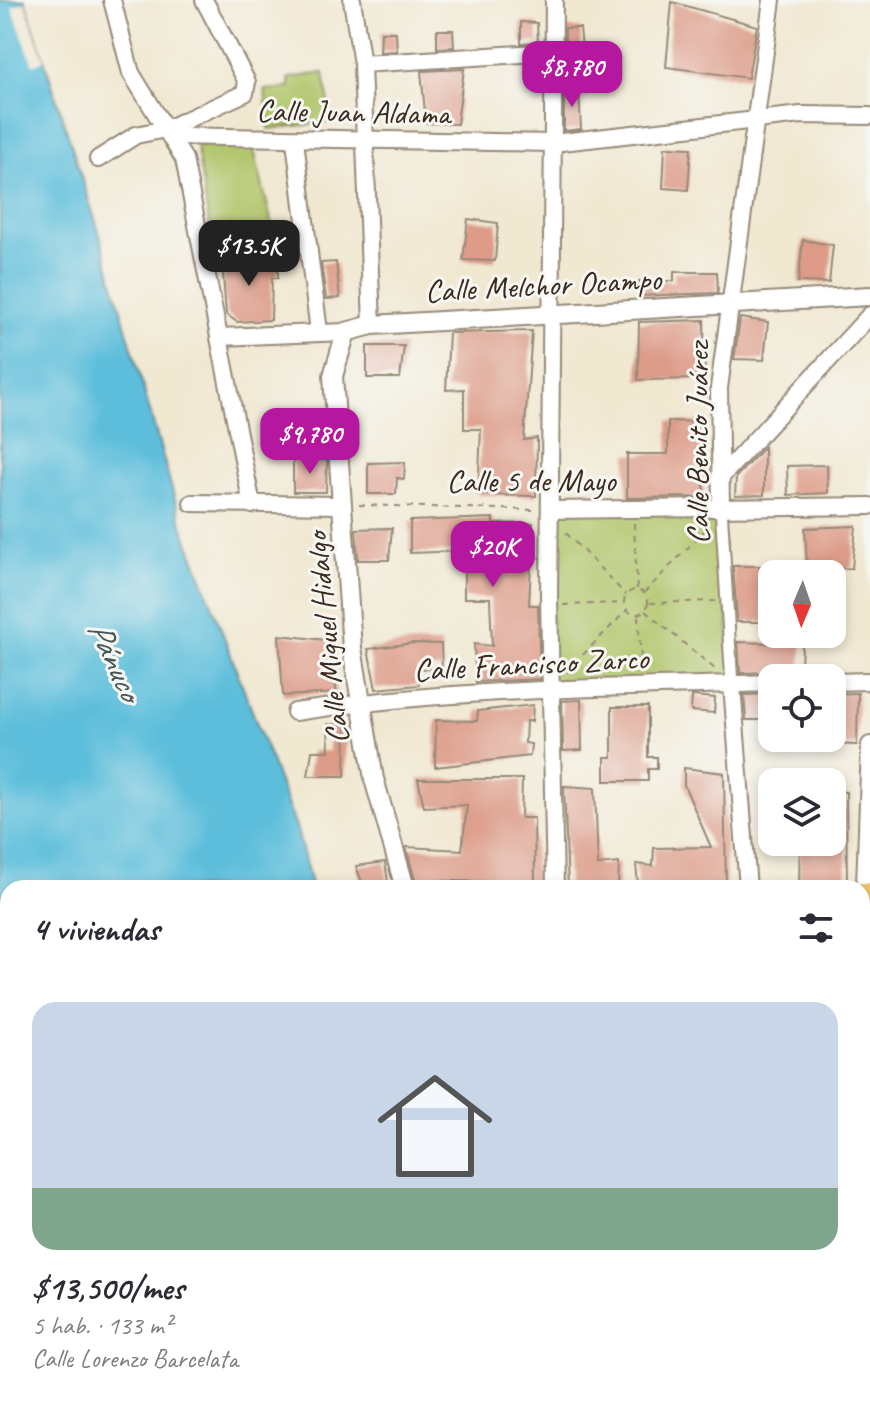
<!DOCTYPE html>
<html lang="es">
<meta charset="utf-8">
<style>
body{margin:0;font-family:Caveat,sans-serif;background:#f2f2f3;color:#2b2b33;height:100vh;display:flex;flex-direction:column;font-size:30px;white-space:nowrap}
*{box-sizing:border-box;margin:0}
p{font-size:26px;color:#7c7c81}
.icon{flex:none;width:44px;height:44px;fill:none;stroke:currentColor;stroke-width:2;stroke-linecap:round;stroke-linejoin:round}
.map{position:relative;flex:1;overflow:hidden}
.side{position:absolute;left:0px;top:880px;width:870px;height:538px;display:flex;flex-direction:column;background:#fff;border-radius:24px 24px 0 0;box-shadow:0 4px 12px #0003}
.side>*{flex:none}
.needle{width:52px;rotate:182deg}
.buttons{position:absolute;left:758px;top:560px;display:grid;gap:16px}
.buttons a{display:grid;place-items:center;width:88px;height:88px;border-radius:16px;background:#fff;box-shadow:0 4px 12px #0003;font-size:40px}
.price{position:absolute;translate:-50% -68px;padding:0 18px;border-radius:16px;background:#b5179e;color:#fff;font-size:26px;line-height:52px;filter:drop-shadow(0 2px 4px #0008)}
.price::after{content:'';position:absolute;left:50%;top:48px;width:24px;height:18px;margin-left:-12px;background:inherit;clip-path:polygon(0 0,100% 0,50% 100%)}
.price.active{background:#222;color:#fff}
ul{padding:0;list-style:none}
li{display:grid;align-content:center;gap:16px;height:424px;padding:0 32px}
li span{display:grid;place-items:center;height:248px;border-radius:24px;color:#555}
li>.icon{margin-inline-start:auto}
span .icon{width:144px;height:144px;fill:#fffc;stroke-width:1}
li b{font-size:34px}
h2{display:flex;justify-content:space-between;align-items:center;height:96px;padding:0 32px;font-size:34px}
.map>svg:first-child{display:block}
</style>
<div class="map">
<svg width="870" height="1417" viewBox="0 0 870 1417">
<rect width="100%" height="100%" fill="#f6f6f2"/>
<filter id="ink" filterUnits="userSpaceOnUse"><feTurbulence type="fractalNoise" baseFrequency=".0125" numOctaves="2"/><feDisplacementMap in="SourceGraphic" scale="16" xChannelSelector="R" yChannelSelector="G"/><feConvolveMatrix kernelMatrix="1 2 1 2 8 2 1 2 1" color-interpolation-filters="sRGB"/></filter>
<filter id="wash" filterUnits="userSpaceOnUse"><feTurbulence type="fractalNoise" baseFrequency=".006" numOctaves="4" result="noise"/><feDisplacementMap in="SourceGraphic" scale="32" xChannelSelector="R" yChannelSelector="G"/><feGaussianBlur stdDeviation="1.8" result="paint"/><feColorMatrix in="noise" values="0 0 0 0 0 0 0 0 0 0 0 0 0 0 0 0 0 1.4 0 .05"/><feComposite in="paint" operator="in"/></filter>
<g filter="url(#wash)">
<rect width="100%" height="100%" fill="#f1e8d2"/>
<!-- green -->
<g fill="#b0c569" stroke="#767844" stroke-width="2">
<path d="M324 73 332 122 269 129 265 90 290 88 289 78Z"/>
<path d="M196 145 253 146 275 237 212 242Z"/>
<path d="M721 506 732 685 551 687 550 510Z"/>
</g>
<!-- water -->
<g fill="#5cbedb" stroke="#4c747c" stroke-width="2">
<path d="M0 0H25L100 235 183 528 297 830 312 888H8V930L0 911Z"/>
<path d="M290 1410H588L592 1417H295Z"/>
</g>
<!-- pier -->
<path fill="#f1e8d2" d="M25 2 44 60 33 65 12 7Z"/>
<g id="blocks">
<!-- building -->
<g fill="#dd9b88">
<path d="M672 2 757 26 748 78 666 67Z"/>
<path d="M521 22 537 23 538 42 521 43Z"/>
<path d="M565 28H580L582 48 565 49Z"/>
<path d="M437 30H453L454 47 437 48Z"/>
<path d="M381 32H396L397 51 380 52Z"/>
<path d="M464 69 457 124 426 123 421 71Z"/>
<path d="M564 87 579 88 581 129 564 131Z"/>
<path d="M665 147 691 148 688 190 663 188Z"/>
<path d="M468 219 498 223 495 261 463 260Z"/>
<path d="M803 240 833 245 829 283 798 282Z"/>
<path d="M277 257 278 278H272L271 320 237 322 226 314 222 261Z"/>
<path d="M336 262 340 298 326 299 321 263Z"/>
<path d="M674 272H717L718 293 639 296V281H674Z"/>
<path d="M740 318 768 322 764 360 734 359Z"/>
<path d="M704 320 705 379 638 380 639 322Z"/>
<path d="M532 331 524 440 537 438 536 496 478 495 481 429H464V389L446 390 449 333Z"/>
<path d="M367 346H404L400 378H367Z"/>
<path d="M668 421 704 422V497L627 498V454H668Z"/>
<path d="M764 447V495L735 496 736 477Z"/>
<path d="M293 460H327L326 492H293Z"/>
<path d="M405 462 404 479 397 478 396 494H368V463Z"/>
<path d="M827 465 828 493 788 495 787 466Z"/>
<path d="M493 518V524L533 523 529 605H538L540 679 476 682 474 644 492 646 490 598H464V551L410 553V521Z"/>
<path d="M856 526 852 568 807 570 805 528Z"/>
<path d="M392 528 389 560H358L356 529Z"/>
<path d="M733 566H772V622H737Z"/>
<path d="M777 634H803L800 678H782L772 672 740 673 738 642 777 643Z"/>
<path d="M279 635 335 641 336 693 283 696Z"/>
<path d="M413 643 441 644 442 668 417 669 419 685 376 689 368 649Z"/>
<path d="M858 693 857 745 832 744V694Z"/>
<path d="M772 694V720H746L744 695Z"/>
<path d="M692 696 715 698 714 713 691 711Z"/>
<path d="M581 700 582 750 563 751 562 701Z"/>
<path d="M533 705 532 721H526L525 743 531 744 530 756 435 767 436 720 477 721 478 711Z"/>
<path d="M612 707H648V757H657V769H648V781H605V757H612Z"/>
<path d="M328 724 346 725 345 776H308L312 751H329Z"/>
<path d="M684 768 724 773 726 887 638 885 636 864 653 866 654 848 711 847 684 785Z"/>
<path d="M418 779H522L521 818H534L535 883 415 880 406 847 462 850 467 805 424 807Z"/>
<path d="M564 786 595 788 598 865 619 863 618 888H568Z"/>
<path d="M832 791 846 792 847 884 799 885 800 842H832Z"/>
<path d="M385 862 388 882 364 888 356 866Z"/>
</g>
</g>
</g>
<g filter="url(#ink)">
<use href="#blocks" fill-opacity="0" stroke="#968978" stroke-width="2"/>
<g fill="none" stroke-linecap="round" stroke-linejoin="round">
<defs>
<path id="pedestrian" d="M721 506 732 685"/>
<g id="minor">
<path d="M112 0 131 73 184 159 252 505"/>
<path d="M352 0 362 64 372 325"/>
<path d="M554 0 549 598 555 888"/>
<path d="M362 64 553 52"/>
<path d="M170 136 553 143 801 115 870 116"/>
<path d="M295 141 319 332"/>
<path d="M98 159 136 135 166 129 245 93 247 82 204 0"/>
<path d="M219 337 346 332"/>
<path d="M720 478 870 315"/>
<path d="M192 503 343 505"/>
<path d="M721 506 719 388 772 0"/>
<path d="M550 510 870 506"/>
<path d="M832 682 870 681"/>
<path d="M732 685 748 888"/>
<path d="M295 712C453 688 612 688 772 683"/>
<path d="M862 970 870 745"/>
<path d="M862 988H870"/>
<path d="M862 1111 870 1112"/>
<path d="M0 1139 8 1135"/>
<path d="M862 1365H870"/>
<path d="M0 1369 8 1397"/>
<path d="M12 1410 14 1417"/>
<path d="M729 1417V1410"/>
<path d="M837 1417V1410"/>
</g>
<path id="tertiary" d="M405 888 374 779 352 648 333 376 346 332 372 325 870 296"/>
<g id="primary">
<path d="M862 895H870"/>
<path d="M862 914H870"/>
<path d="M0 1090 8 1086"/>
</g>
</defs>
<!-- pedestrian casing -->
<use href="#pedestrian" stroke="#968978" stroke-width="15"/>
<!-- minor casing -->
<use href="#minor" stroke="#968978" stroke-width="20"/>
<!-- tertiary casing -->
<use href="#tertiary" stroke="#968978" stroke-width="22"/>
<!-- primary casing -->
<use href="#primary" stroke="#968978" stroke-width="28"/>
<!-- path -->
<g stroke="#968978" stroke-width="2" stroke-dasharray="6 6" stroke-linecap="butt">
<path d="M359 505 533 510"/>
<path d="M634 523 637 589"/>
<path d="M566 533 626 595"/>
<circle cx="636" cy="602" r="12"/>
<path d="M644 593 710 525"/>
<path d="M650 603 715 601"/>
<path d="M563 605 624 603"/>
<path d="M645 611 715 669"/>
<path d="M638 616 642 673"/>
<path d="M566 672 627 610"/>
</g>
<!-- pedestrian -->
<use href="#pedestrian" stroke="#fff" stroke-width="11"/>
<!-- minor -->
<use href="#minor" stroke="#fff" stroke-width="16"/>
<!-- tertiary -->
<use href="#tertiary" stroke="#fff" stroke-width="18"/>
<!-- primary -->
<use href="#primary" stroke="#efc469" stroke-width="24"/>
</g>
</g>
<g text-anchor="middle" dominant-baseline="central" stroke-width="6" stroke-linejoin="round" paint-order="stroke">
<!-- street labels -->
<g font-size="32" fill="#3b2a1e" stroke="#f6f6f2">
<text transform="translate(353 112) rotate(1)">Calle Juan Aldama</text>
<text transform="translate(543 285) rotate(-3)">Calle Melchor Ocampo</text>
<text transform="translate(697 443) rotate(-90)">Calle Benito Juárez</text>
<text x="531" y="480">Calle 5 de Mayo</text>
<text transform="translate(327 638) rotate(-96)">Calle Miguel Hidalgo</text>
<text transform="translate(531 664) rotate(-3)">Calle Francisco Zarco</text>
</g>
<!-- water labels -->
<g font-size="34" font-style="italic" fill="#455657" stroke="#f6f6f2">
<text transform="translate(115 660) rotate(65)">Pánuco</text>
</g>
</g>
</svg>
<div class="buttons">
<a><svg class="needle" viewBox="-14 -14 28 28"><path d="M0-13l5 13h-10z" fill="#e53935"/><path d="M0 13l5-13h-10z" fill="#7c7c81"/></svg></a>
<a><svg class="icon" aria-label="locate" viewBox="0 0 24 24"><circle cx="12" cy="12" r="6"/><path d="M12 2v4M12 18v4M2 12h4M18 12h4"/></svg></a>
<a><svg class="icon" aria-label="layers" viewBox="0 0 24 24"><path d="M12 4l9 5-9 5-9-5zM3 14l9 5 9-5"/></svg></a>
</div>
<b class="price" style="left:572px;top:109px">$8,780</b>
<b class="price active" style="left:249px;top:288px">$13.5K</b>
<b class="price" style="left:310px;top:476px">$9,780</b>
<b class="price" style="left:493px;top:589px">$20K</b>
<section class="side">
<h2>4 viviendas<svg class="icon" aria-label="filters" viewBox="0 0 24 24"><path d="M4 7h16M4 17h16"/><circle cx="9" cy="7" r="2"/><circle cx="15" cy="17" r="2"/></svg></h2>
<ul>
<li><span style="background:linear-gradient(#c9d6e8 75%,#7fa58c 0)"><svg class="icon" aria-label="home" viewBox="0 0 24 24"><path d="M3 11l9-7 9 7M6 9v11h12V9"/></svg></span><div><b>$13,500/mes</b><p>5 hab. · 133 m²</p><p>Calle Lorenzo Barcelata</p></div></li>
</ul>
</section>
</div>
